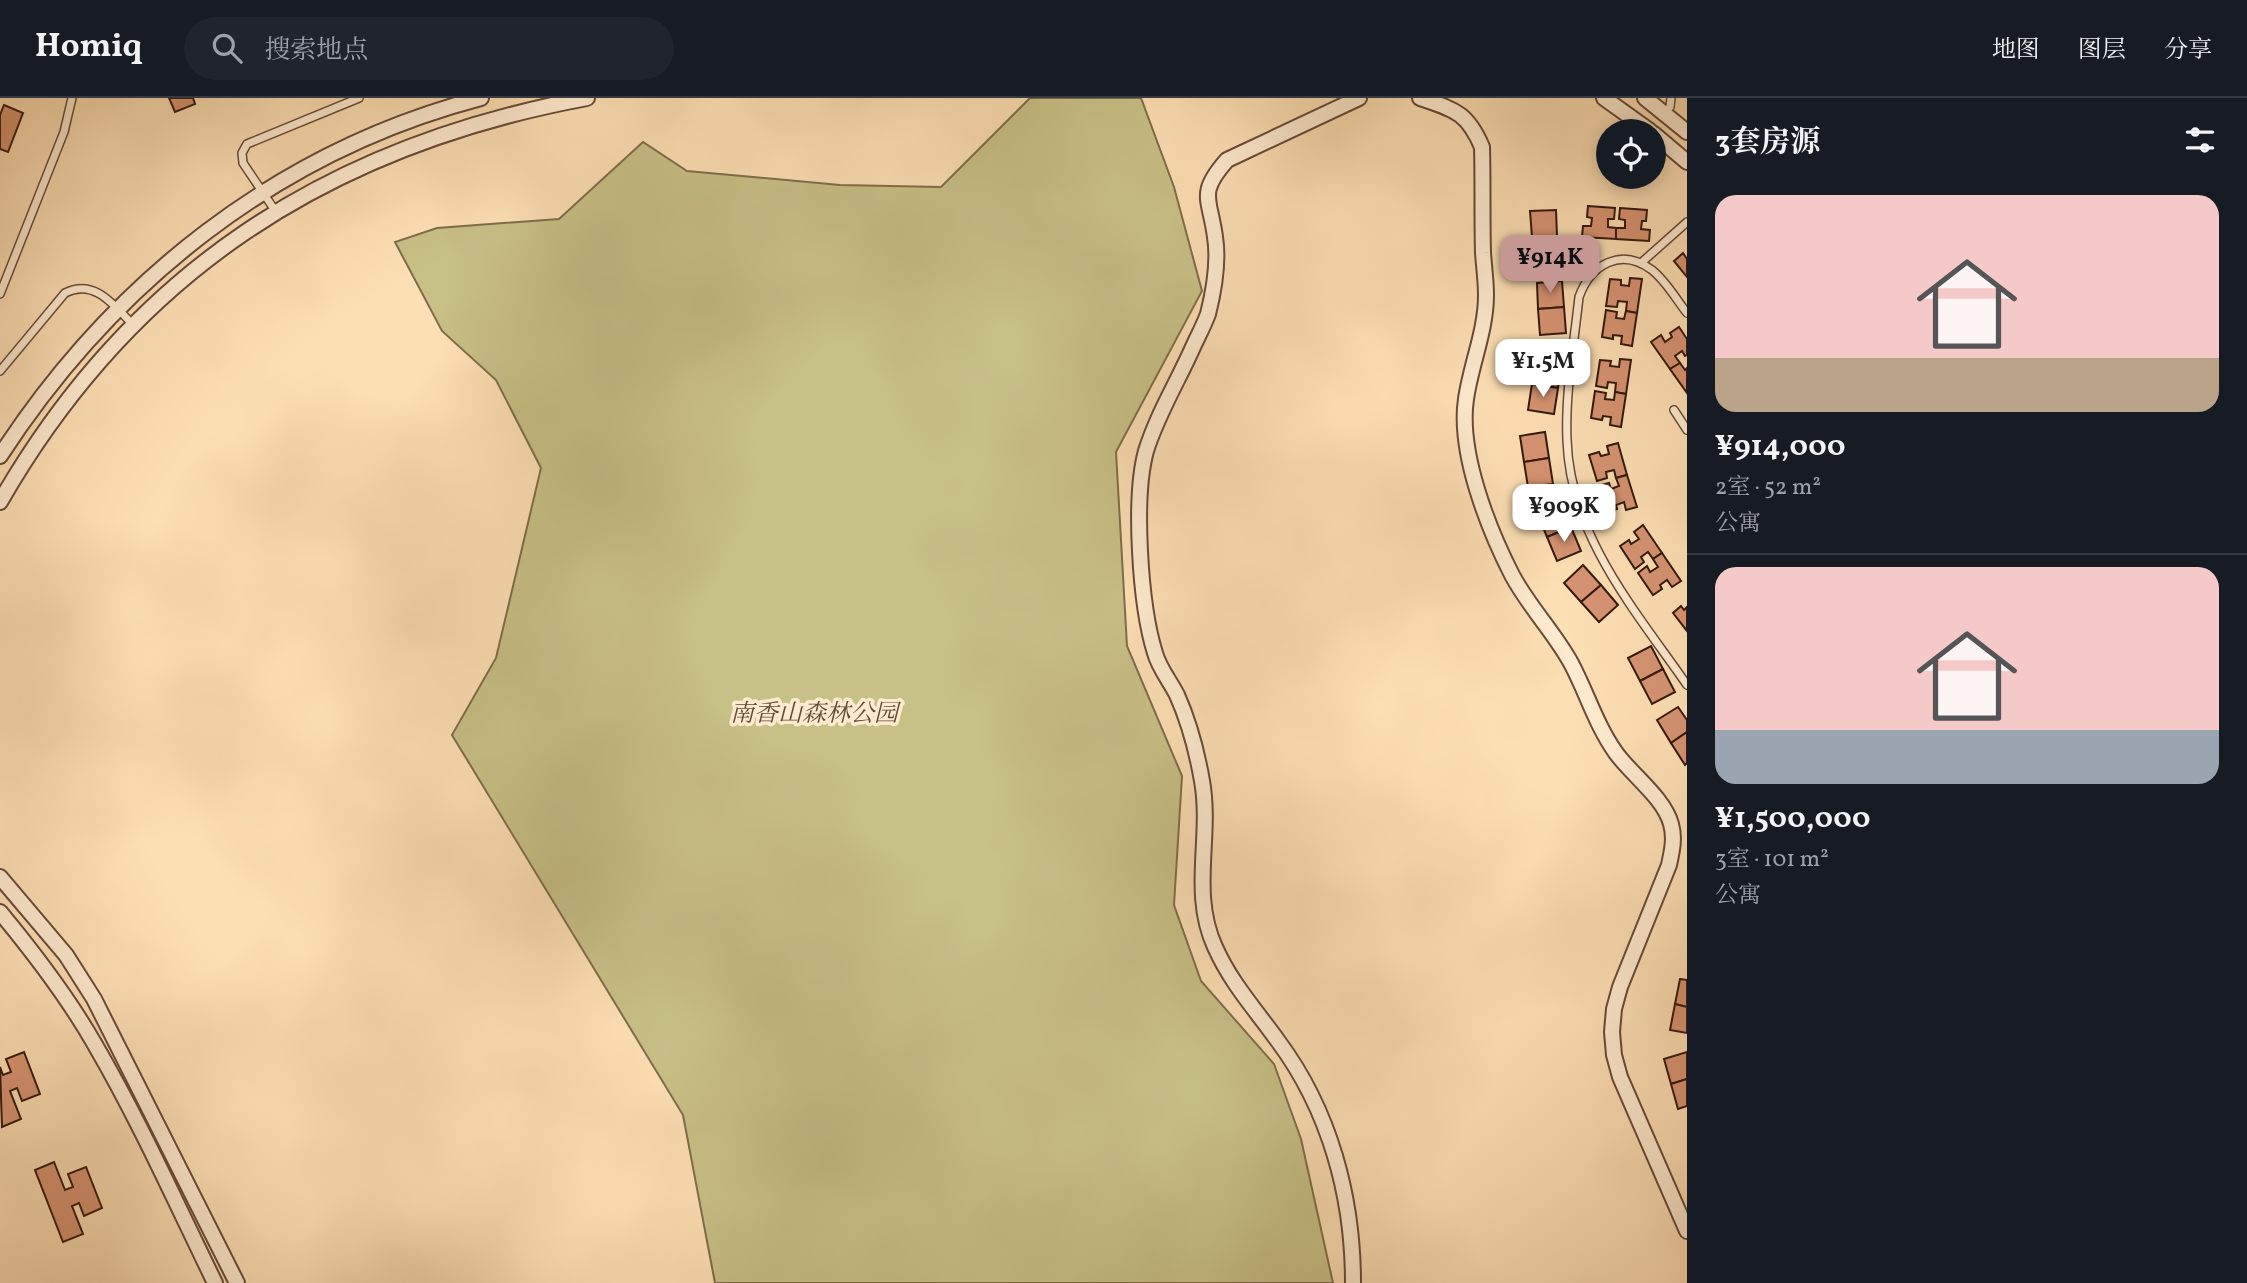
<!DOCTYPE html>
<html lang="zh">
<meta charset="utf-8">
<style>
body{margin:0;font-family:Vollkorn,"Noto Serif SC",serif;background:#20242c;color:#f1f3f6;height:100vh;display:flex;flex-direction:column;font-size:26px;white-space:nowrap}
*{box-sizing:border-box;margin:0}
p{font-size:23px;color:#9ea1a6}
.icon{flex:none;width:38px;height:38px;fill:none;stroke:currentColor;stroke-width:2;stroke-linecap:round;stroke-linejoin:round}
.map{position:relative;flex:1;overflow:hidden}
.panel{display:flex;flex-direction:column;background:#171b24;width:560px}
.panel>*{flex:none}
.controls{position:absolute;left:1596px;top:21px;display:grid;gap:14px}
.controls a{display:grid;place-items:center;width:70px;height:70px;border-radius:50%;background:#171b24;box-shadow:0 4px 18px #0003;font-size:35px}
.price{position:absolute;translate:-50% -60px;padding:0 16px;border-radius:14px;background:#fff;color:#222;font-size:23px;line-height:46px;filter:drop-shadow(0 2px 4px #0008)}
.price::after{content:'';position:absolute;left:50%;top:42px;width:21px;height:16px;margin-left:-10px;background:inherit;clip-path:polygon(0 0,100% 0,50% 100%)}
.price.selected{background:#c59692;color:#111}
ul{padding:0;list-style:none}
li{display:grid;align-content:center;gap:14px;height:371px;padding:0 28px}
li+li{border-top:2px solid #363941}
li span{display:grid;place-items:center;height:217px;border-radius:21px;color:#555}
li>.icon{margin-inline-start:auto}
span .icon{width:126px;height:126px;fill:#fffc;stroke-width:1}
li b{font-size:30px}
h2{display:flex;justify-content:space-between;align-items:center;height:84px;padding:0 28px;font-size:30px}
header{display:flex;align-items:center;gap:42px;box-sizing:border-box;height:98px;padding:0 35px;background:#171b24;border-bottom:2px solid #363941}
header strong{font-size:33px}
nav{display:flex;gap:38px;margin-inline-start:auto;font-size:24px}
.search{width:490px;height:63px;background:#20242c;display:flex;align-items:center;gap:18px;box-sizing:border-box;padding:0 24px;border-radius:38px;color:#9ea1a6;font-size:26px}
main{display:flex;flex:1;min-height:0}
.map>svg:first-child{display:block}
</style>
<header>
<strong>Homiq</strong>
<div class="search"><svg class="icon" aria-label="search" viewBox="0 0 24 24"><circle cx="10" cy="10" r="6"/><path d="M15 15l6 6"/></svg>搜索地点</div>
<nav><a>地图</a><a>图层</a><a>分享</a></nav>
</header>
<main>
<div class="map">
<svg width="1687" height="1185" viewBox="0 0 1687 1185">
<rect width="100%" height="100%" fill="#fddfb4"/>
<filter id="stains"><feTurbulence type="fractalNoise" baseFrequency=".00286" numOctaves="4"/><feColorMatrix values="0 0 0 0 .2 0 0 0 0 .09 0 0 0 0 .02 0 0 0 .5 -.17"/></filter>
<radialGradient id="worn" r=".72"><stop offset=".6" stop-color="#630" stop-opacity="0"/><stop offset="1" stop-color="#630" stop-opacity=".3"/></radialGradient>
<!-- green -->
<path fill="#c7c087" stroke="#7e6d4c" stroke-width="2" d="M1030 0H1141L1174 89 1202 193 1116 354 1127 548 1182 678 1174 807 1201 883 1274 966 1301 1041 1333 1185H715L683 1017 452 637 496 560 541 370 496 282 442 233 395 144 437 130 559 121 643 44 687 73 840 87 941 89Z"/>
<!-- building -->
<g fill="#d69472" stroke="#361a10" stroke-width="2">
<path d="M169 0H193L195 6 175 14Z"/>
<path d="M4 7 23 15 8 54 0 51V17Z"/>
<path d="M1588 108 1615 110 1614 121H1608V129L1616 130V141L1582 139 1583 128H1591L1592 120 1587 119Z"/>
<path d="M1620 110 1647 112 1646 123H1642L1641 131 1650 132 1649 143 1616 141V130H1625V122L1619 121Z"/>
<path d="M1556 112 1557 138 1532 139 1530 113Z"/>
<path d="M1557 138 1559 164 1533 165 1532 139Z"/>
<path d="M1683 155 1687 161V179L1674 163Z"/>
<path d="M1630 180 1642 181 1637 215 1626 213 1627 204 1618 203 1617 209 1606 208 1610 181 1621 182V187L1629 188Z"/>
<path d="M1562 183 1564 209 1538 211 1537 185Z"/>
<path d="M1564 209 1566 235 1540 237 1538 211Z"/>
<path d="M1606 212 1617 214 1616 220 1624 221 1626 213 1637 215 1632 248 1621 246 1622 238 1613 237V241L1602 239Z"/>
<path d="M1679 229 1687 241V257L1685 258 1682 253 1675 258 1680 265 1670 271 1651 244 1661 237 1665 244 1672 239 1670 235Z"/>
<path d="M1536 260 1561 264 1558 290 1532 286Z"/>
<path d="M1620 261 1631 262 1626 296 1615 294 1616 285 1608 284 1607 290 1596 288 1600 262 1611 263 1610 268 1619 269Z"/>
<path d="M1680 265 1685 272 1687 270V295L1670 271Z"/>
<path d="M1532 286 1558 290 1554 316 1528 312Z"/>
<path d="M1595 293 1606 295 1605 301 1614 302 1615 294 1626 296 1621 329 1610 327 1611 319 1603 318 1602 322 1591 320Z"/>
<path d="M1545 334 1549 360 1524 364 1520 338Z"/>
<path d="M1618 345 1627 377 1616 380 1614 372 1606 374 1607 380 1597 383 1589 357 1599 354 1601 358 1609 356 1607 348Z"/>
<path d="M1549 360 1553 386 1528 389 1524 364Z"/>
<path d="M1627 377 1637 409 1626 412 1624 404 1616 407 1617 411 1606 414 1598 388 1609 385 1611 391 1619 388 1616 380Z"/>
<path d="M1561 405 1571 429 1547 439 1537 415Z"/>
<path d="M1643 427 1662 455 1653 461 1648 454 1641 459 1644 464 1635 471 1620 448 1629 442 1631 446 1639 441 1634 434Z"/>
<path d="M1571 429 1581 453 1557 463 1547 439Z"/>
<path d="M1662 455 1681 483 1672 489 1667 482 1660 487 1662 491 1653 497 1638 475 1647 468 1650 474 1658 469 1653 461Z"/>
<path d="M1583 467 1601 487 1581 504 1564 485Z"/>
<path d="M1601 487 1618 507 1599 524 1581 504Z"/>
<path d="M1681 508 1684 512 1687 509V533L1673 515Z"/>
<path d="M1651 548 1663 571 1640 583 1628 560Z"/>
<path d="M1663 571 1675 594 1652 606 1640 583Z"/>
<path d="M1678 609 1687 622V634L1671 645 1657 622Z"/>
<path d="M1687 634V665L1685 667 1671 645Z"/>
<path d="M1680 881 1687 882V909L1675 906Z"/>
<path d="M1675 906 1687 909V935L1670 932Z"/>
<path d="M24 954 40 996 22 1003 17 990 10 993 21 1021 2 1029 0 969 3 977 11 974 6 961Z"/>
<path d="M1687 954V981L1671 986 1664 961Z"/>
<path d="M1687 981V1008L1678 1011 1671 986Z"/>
<path d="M54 1064 65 1092 73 1089 68 1076 86 1069 102 1110 84 1118 79 1105 72 1108 83 1136 63 1144 35 1072Z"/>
</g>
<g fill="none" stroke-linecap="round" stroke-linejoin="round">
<defs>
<g id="lane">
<path d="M1664 15 1670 9 1671 0"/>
<path d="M276 114 243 65 242 55 247 46 359 0"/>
<path d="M1641 165 1687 124"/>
<path d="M0 196 64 34 72 0"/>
<path d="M1687 215C1676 201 1666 183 1652 172 1621 149 1591 166 1579 199 1574 246 1565 295 1567 342 1570 438 1635 512 1687 587"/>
<path d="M0 273 65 195C94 180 114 207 133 227"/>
<path d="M1674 312 1687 332"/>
</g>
<g id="street">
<path d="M1420 0C1455 12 1467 14 1482 49 1483 84 1482 119 1483 155 1484 169 1486 183 1486 197 1486 233 1471 266 1466 301 1458 354 1488 430 1512 477 1529 509 1554 534 1571 565 1587 595 1596 627 1616 655 1632 677 1664 700 1671 726 1675 740 1672 753 1669 767L1620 889 1614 911 1612 934 1614 957 1620 979 1687 1133"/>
<path d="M1604 0 1650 33"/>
<path d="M1645 0 1687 34"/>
<path d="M1654 36 1687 64"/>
<path d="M0 358C113 184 278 53 481 0"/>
<path d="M0 404C132 174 328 48 587 0"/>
<path d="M0 779 66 857 94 901 237 1185"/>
<path d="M0 814C34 855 67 898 94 945 139 1022 176 1105 215 1185"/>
<path d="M1353 1185C1353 1099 1330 1013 1278 943 1255 911 1231 885 1215 849 1190 795 1212 739 1202 683 1197 654 1189 624 1177 597 1170 583 1159 570 1155 555 1140 507 1133 400 1146 353 1157 317 1178 283 1193 249 1198 238 1204 227 1208 216 1214 192 1219 164 1215 139 1210 100 1197 96 1227 62L1359 0"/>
</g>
</defs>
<!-- lane casing -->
<use href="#lane" stroke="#684b39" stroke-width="10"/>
<!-- street casing -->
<use href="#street" stroke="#684b39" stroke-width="18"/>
<!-- lane -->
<use href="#lane" stroke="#feeace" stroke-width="7"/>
<!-- street -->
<use href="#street" stroke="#feeace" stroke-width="14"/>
</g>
<g text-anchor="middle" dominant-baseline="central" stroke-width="7" stroke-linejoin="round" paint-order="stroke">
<!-- park labels -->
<g font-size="24" font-style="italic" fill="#624c34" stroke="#feeace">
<text x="814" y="617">南香山森林公园</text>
</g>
</g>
<rect width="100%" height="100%" filter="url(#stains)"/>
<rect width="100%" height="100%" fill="url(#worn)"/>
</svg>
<div class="controls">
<a><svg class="icon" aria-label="locate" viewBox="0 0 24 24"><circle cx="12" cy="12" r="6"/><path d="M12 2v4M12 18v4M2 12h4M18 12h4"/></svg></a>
</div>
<b class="price selected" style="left:1550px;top:197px">¥914K</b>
<b class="price" style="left:1543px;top:301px">¥1.5M</b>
<b class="price" style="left:1564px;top:446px">¥909K</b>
</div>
<section class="panel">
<h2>3套房源<svg class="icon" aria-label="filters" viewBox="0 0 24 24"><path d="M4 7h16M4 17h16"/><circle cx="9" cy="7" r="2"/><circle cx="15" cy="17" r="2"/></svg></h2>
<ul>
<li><span style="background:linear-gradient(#f6c9c9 75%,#b9a48a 0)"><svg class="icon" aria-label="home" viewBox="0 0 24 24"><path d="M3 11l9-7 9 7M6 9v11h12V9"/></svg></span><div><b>¥914,000</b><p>2室 · 52 m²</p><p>公寓</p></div></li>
<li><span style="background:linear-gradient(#f6c9c9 75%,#9aa5b1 0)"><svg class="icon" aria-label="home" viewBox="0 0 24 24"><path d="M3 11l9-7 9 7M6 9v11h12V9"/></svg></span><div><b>¥1,500,000</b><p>3室 · 101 m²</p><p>公寓</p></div></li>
</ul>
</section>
</main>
